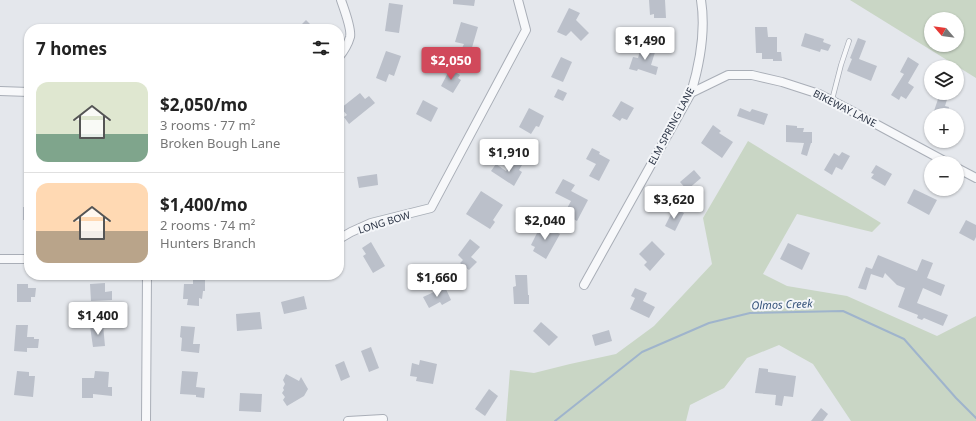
<!DOCTYPE html>
<meta charset="utf-8">
<style>
body{margin:0;font-family:"Noto Sans",sans-serif;background:#f2f2f2;color:#222;height:100vh;display:flex;flex-direction:column;font-size:15px;white-space:nowrap}
*{box-sizing:border-box;margin:0}
p{font-size:13px;color:#767676}
.icon{flex:none;width:22px;height:22px;fill:none;stroke:currentColor;stroke-width:2;stroke-linecap:round;stroke-linejoin:round}
.map{position:relative;flex:1;overflow:hidden}
.panel{position:absolute;left:24px;top:24px;width:320px;height:256px;display:flex;flex-direction:column;background:#fff;border-radius:16px;box-shadow:0 1px 3px #0004}
.panel>*{flex:none}
.needle{width:26px;rotate:298deg}
.controls{position:absolute;left:924px;top:12px;display:grid;gap:8px}
.controls a{display:grid;place-items:center;width:40px;height:40px;border-radius:50%;background:#fff;box-shadow:0 1px 3px #0004;font-size:20px}
.price{position:absolute;translate:-50% -34px;padding:0 9px;border-radius:4px;background:#fff;color:#222;font-size:13px;line-height:26px;filter:drop-shadow(0 1px 2px #0008)}
.price::after{content:'';position:absolute;left:50%;top:24px;width:12px;height:9px;margin-left:-6px;background:inherit;clip-path:polygon(0 0,100% 0,50% 100%)}
.price.on{background:#d1495b;color:#fff}
ul{padding:0;list-style:none}
li{display:flex;align-items:center;gap:12px;height:100px;padding:0 12px}
li+li{border-top:1px solid #e0e0e0}
li span{display:grid;place-items:center;flex:none;width:112px;height:80px;border-radius:12px;color:#555}
li>.icon{margin-inline-start:auto}
span .icon{width:48px;height:48px;fill:#fffc;stroke-width:1}
li b{font-size:17px}
h2{display:flex;justify-content:space-between;align-items:center;height:48px;padding:0 12px;font-size:17px}
.map>svg:first-child{display:block}
</style>
<div class="map">
<svg width="976" height="421" viewBox="0 0 976 421">
<rect width="100%" height="100%" fill="#e4e7ec"/>
<!-- green -->
<g fill="#c9d6c5" fill-rule="evenodd">
<path d="M850 0H976V78ZM931 19H957V45H931Z"/>
<path d="M748 141 881 223 872 232 797 214 763 274 787 286 847 296 937 336 976 316V421H851L813 364 779 345 747 358 724 388 690 405 686 421H506L510 370 534 373 570 364 616 354 654 326 712 264 703 218Z"/>
</g>
<g fill="none" stroke-linecap="round" stroke-linejoin="round">
<!-- stream -->
<path stroke="#9fb4cc" stroke-width="2" d="M555 421 642 352 709 323 750 313 843 311 904 339 956 398 976 418"/>
</g>
<!-- building -->
<g fill="#bbc0ca">
<path d="M453 0H475L474 6 453 4Z"/>
<path d="M649 0H665L666 18H654V14L650 15Z"/>
<path d="M389 3 403 5 399 33 385 31Z"/>
<path d="M569 8 580 13 576 20 589 33 581 41 571 31 566 36 557 32Z"/>
<path d="M306 20 315 29H297Z"/>
<path d="M461 22 478 27 471 51 462 48 464 44 455 42Z"/>
<path d="M755 27H767L768 37H777V52H781L782 61H773V59H762V53H756Z"/>
<path d="M805 33 824 39 823 42 831 45 828 51 821 49 820 52 801 46Z"/>
<path d="M858 38 866 41 859 59 877 66 871 81 847 71 852 59 850 58Z"/>
<path d="M642 45 656 49 651 65 658 67 656 75 638 69 637 71 629 69 633 57 638 58Z"/>
<path d="M386 51 401 56 394 76 389 74 386 82 376 78Z"/>
<path d="M561 57 572 62 563 82 551 77Z"/>
<path d="M908 57 919 64 908 83 914 87 906 99 901 96 899 100 891 95 904 74 900 72Z"/>
<path d="M450 69 460 75 458 78 461 80 453 93 441 86Z"/>
<path d="M558 89 567 93 563 101 554 97Z"/>
<path d="M360 93 365 99 369 96 375 103 349 124 344 117 347 115 341 108Z"/>
<path d="M940 93H949L945 106 949 107 947 115H936L933 114Z"/>
<path d="M423 100 438 108 431 122 416 114Z"/>
<path d="M621 101 634 108 627 120 622 118 620 121 612 116Z"/>
<path d="M529 108 544 116 539 127 536 126 531 134 519 127Z"/>
<path d="M740 108 750 112 752 109 768 114 764 125 737 116Z"/>
<path d="M713 125 721 131 719 133 733 142 722 158 701 143Z"/>
<path d="M786 125 797 126V128H804L803 132H812V143H811L807 156 801 154 804 143 786 142Z"/>
<path d="M592 148 600 152 599 154 610 160 599 181 589 176 596 164 586 159Z"/>
<path d="M842 152 850 156 842 170 836 167 832 175 824 170 834 153 839 156Z"/>
<path d="M513 160 522 165 519 170 522 172 514 186 491 171 496 164 506 171Z"/>
<path d="M876 165 892 174 885 186 871 178 874 174 871 173Z"/>
<path d="M694 170 701 178 687 190 680 182Z"/>
<path d="M377 174 378 185 359 188 357 177Z"/>
<path d="M563 179 575 185 571 191 588 200 577 221 564 214 571 201 555 193Z"/>
<path d="M914 189 937 200 929 215 907 203Z"/>
<path d="M481 191 503 205 493 220 495 222 490 229 466 214Z"/>
<rect x="23" y="207" width="6" height="13"/>
<path d="M674 208 684 213 675 231 665 226Z"/>
<path d="M966 220 976 225V237L974 241 959 233Z"/>
<path d="M541 225 560 234 546 259 533 251 535 247 531 245Z"/>
<path d="M470 239 480 247 471 257 477 262 469 270 460 263 463 260 458 255Z"/>
<path d="M652 241 665 254 650 271 644 265 647 262 639 254Z"/>
<path d="M371 242 385 266 373 273 363 256 366 254 362 248Z"/>
<path d="M788 243 810 253 802 270 780 259Z"/>
<path d="M878 255 917 271 922 259 933 263 927 278 945 285 941 296 923 288 917 303 948 315 943 326 924 318 922 320 917 318 918 315 898 307 905 288 897 285 885 273 883 278 871 274 866 290 858 288 866 267 872 269Z"/>
<path d="M515 275H527L528 295H529V304H514L513 287 516 286Z"/>
<path d="M193 278 205 279V291H203L202 299 199 298V306L187 305 188 299H183L184 284H193Z"/>
<path d="M105 283V292L112 291V300L91 301 90 284Z"/>
<path d="M17 284H28V288H36L35 297H31V302H17Z"/>
<path d="M445 287 451 300 442 305 440 302 429 308 423 297Z"/>
<path d="M635 288 647 293 643 301 655 307 649 318 630 309 635 298 631 296Z"/>
<path d="M304 296 307 309 284 314 281 302Z"/>
<path d="M260 312 262 329 237 331 236 314Z"/>
<path d="M541 322 558 337 549 346 533 331Z"/>
<path d="M16 325H28L27 337H34V339H39L38 348H27V352L14 351Z"/>
<path d="M103 325 105 346 93 347 90 326Z"/>
<path d="M181 326 195 327 193 344H200L199 353 181 351 182 338 180 337Z"/>
<path d="M609 330 612 341 595 346 592 335Z"/>
<path d="M371 347 379 368 369 372 361 351Z"/>
<path d="M420 360 437 364 433 384 416 381 417 377 410 376 412 363 419 365Z"/>
<path d="M344 361 350 377 341 381 335 365Z"/>
<path d="M759 368 768 369V372L796 376 793 397 784 396 782 406 775 405 776 395 755 393Z"/>
<path d="M17 371 29 372V376H35L33 397 14 395Z"/>
<path d="M95 371 109 372 108 387H112V396L93 394V398H82V378H94Z"/>
<path d="M182 371 198 372 196 387 205 388 204 398 196 397V395L180 394Z"/>
<path d="M286 374 299 381 301 377 308 389 304 396 287 406 283 400 285 397 282 393 284 390 283 388 285 384 283 380Z"/>
<path d="M489 389 498 396 485 416 475 409Z"/>
<path d="M240 393 262 394 261 412 239 411Z"/>
<path d="M821 408 828 414 823 421H811Z"/>
</g>
<g fill="none" stroke-linecap="round" stroke-linejoin="round">
<defs>
<path id="lane" d="M832 100 841 65 849 41"/>
<g id="street">
<path d="M339 57C344 51 348 44 350 37 352 29 344 9 341 0"/>
<path d="M0 91 29 92"/>
<path d="M691 93 728 75H752L782 82 819 94 848 109 948 163"/>
<path d="M957 168 976 178"/>
<path d="M339 239 351 232 371 223 431 208 526 30 518 0"/>
<path d="M0 259H29"/>
<path d="M584 285 691 93C700 63 706 31 701 0"/>
<path d="M146 421 147 275"/>
<path d="M348 421 383 419"/>
</g>
</defs>
<!-- lane casing -->
<use href="#lane" stroke="#a9aeb7" stroke-width="5.5"/>
<!-- street casing -->
<use href="#street" stroke="#a9aeb7" stroke-width="10"/>
<!-- lane -->
<use href="#lane" stroke="#f7f8fa" stroke-width="4"/>
<!-- street -->
<use href="#street" stroke="#f7f8fa" stroke-width="8"/>
</g>
<g text-anchor="middle" dominant-baseline="central" stroke-width="4" stroke-linejoin="round" paint-order="stroke">
<!-- street labels -->
<g font-size="10" fill="#2b3445" stroke="#f4f6f9">
<text transform="translate(845 108) rotate(27)">BIKEWAY LANE</text>
<text transform="translate(671 126) rotate(-62)">ELM SPRING LANE</text>
<text transform="translate(384 222) rotate(-17)">LONG BOW</text>
</g>
<!-- water labels -->
<g font-size="11" font-style="italic" fill="#34527a" stroke="#f4f6f9">
<text transform="translate(782 304) rotate(-2)">Olmos Creek</text>
</g>
</g>
</svg>
<div class="controls">
<a><svg class="needle" viewBox="-14 -14 28 28"><path d="M0-13l5 13h-10z" fill="#e53935"/><path d="M0 13l5-13h-10z" fill="#767676"/></svg></a>
<a><svg class="icon" aria-label="layers" viewBox="0 0 24 24"><path d="M12 4l9 5-9 5-9-5zM3 14l9 5 9-5"/></svg></a>
<a>+</a>
<a>−</a>
</div>
<b class="price" style="left:645px;top:61px">$1,490</b>
<b class="price on" style="left:451px;top:81px">$2,050</b>
<b class="price" style="left:509px;top:173px">$1,910</b>
<b class="price" style="left:674px;top:220px">$3,620</b>
<b class="price" style="left:545px;top:241px">$2,040</b>
<b class="price" style="left:437px;top:298px">$1,660</b>
<b class="price" style="left:98px;top:336px">$1,400</b>
<section class="panel">
<h2>7 homes<svg class="icon" aria-label="filters" viewBox="0 0 24 24"><path d="M4 7h16M4 17h16"/><circle cx="9" cy="7" r="2"/><circle cx="15" cy="17" r="2"/></svg></h2>
<ul>
<li><span style="background:linear-gradient(#dfe7d0 65%,#7fa58c 0)"><svg class="icon" aria-label="home" viewBox="0 0 24 24"><path d="M3 11l9-7 9 7M6 9v11h12V9"/></svg></span><div><b>$2,050/mo</b><p>3 rooms · 77 m²</p><p>Broken Bough Lane</p></div></li>
<li><span style="background:linear-gradient(#ffd9b3 60%,#b9a48a 0)"><svg class="icon" aria-label="home" viewBox="0 0 24 24"><path d="M3 11l9-7 9 7M6 9v11h12V9"/></svg></span><div><b>$1,400/mo</b><p>2 rooms · 74 m²</p><p>Hunters Branch</p></div></li>
</ul>
</section>
</div>
